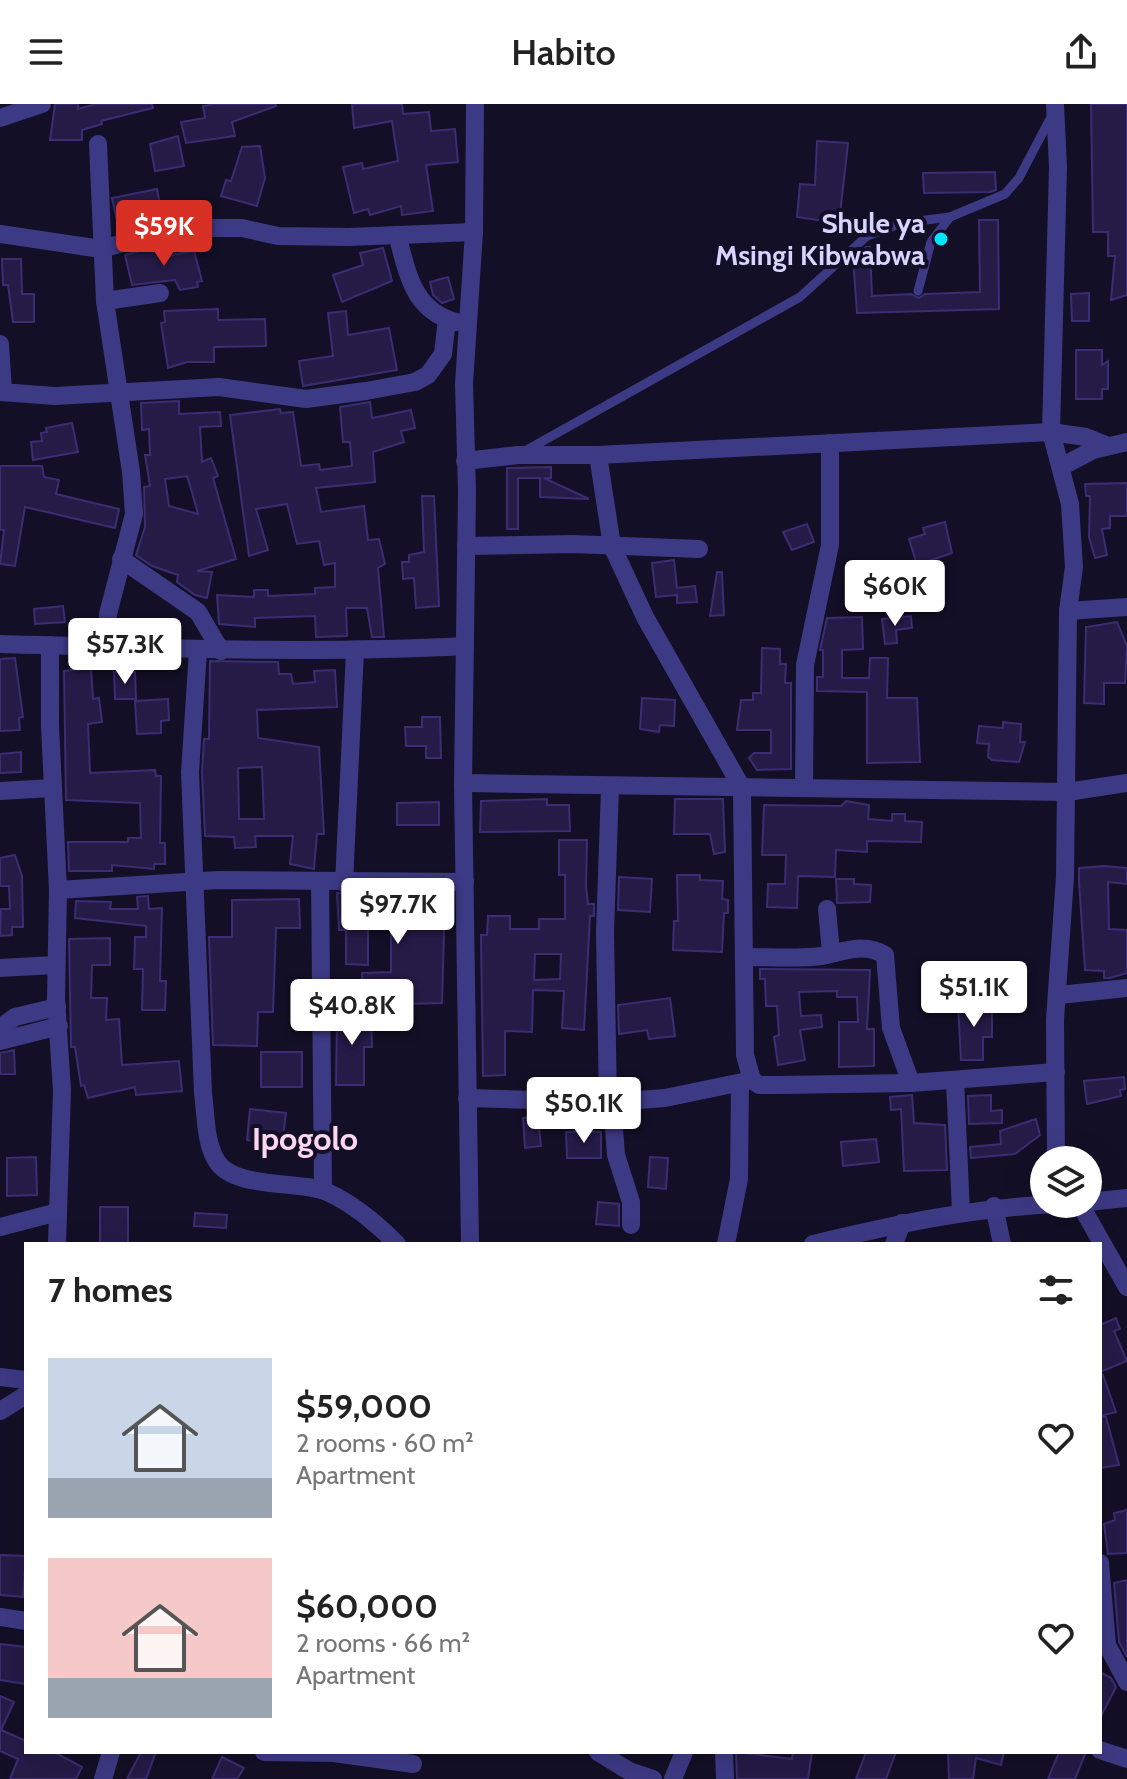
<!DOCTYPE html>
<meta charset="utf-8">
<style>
body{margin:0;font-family:Cabin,sans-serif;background:#f2f2f2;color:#222;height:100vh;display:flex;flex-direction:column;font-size:30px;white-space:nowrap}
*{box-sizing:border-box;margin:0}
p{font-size:26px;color:#767676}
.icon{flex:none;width:44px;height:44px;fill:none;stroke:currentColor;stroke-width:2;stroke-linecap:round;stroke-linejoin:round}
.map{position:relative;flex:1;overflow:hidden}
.panel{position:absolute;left:24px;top:1138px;width:1078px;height:512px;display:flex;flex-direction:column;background:#fff;border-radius:0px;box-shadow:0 8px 32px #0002}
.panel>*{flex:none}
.tools{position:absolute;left:1030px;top:1042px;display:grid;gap:16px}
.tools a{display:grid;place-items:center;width:72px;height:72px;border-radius:50%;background:#fff;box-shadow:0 8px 32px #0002;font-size:40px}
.price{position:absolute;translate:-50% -68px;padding:0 18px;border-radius:8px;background:#fff;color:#222;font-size:26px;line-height:52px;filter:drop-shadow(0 2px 4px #0008)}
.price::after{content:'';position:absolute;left:50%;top:48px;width:24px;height:18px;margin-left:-12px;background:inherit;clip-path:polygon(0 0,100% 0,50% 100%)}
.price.current{background:#d93025;color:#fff}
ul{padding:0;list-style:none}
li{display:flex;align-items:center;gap:24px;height:200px;padding:0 24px}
li span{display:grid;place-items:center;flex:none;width:224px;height:160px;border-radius:0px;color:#555}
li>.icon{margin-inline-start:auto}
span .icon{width:96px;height:96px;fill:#fffc;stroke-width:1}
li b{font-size:34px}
h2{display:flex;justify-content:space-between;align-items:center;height:96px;padding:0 24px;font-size:34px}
header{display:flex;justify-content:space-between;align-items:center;height:104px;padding:0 24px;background:#fff;font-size:36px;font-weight:600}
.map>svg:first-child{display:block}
</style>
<header><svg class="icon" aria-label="menu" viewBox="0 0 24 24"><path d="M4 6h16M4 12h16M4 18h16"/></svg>Habito<svg class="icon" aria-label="share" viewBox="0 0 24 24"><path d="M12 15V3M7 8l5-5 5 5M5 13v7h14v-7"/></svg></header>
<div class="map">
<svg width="1127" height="1675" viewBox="0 0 1127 1675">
<rect width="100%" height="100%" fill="#130f26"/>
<!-- building -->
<g fill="#241b47" stroke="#3b2d73" stroke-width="2" fill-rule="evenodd">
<path d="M55 0H78V5L96 0H152L153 4 101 17 102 20 82 26V36H50Z"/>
<path d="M214 0H276V2L232 18 235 32 186 39 181 18 205 14 203 2Z"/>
<path d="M352 0H402L403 10 429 8 431 27 455 25 458 58 426 61 433 107 402 111 401 102 370 111 368 105 354 109 343 63 362 59 363 65 398 57 392 17 354 24Z"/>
<path d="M1091 0H1127V191L1111 196 1115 152H1108V128H1093Z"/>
<path d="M178 32 184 62 155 67 150 40Z"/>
<path d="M817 37 848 39 839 119 797 113 800 80 815 81Z"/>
<path d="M260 42 265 74 257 102 221 92 226 76 231 77 242 43Z"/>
<path d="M995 68 996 86 990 88 924 89 923 69Z"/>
<path d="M157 85 162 111 152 113 153 119 135 124 133 117 118 121 112 94Z"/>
<path d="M979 116H998L999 205 857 209 853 154 866 143H870L872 192 911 190 919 194 925 190 980 188Z"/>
<path d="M158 142 160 153 194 147 202 177 197 178 198 183 180 186 175 176 132 181 125 151Z"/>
<path d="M383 144 392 177 342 198 333 171 363 161 360 149Z"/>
<path d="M2 155H21L22 190H34V218H13L8 181H3Z"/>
<path d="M448 173 454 195 442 199 433 191 430 178Z"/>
<path d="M1089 189V217H1072L1071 190Z"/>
<path d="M218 205V216L265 215 266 242 214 243V258H187L168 264 161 219 165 218 164 207Z"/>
<path d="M346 207 348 231 389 224 397 266 303 282 299 257 333 252 328 209Z"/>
<path d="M1076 246H1102V261L1108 257V285H1102V295H1076Z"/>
<path d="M179 297V310L220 308 221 322 200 323 202 358 211 354 218 372 213 374 236 455 197 467 212 468 207 494 195 491 177 478 178 471 152 462 136 451 145 423 144 383 150 382 145 351H150L149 325 142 326 141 299ZM187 372 191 385 198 410 169 402 165 375Z"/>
<path d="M370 298 372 314 411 306 415 324 401 327 404 338 373 348 375 378 316 384 321 408 364 402 368 436 379 435 385 460 378 464 384 533H372L367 504H346L347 532 316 533 315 512 255 514V523L219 520 217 491 254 493V486H268V492L315 490V484L335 483V459L324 461 319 437 297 440 287 400 256 405 268 446 249 452 230 311 280 305 281 309 293 308 301 362 319 360 320 366 352 362 350 338H343L340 303Z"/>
<path d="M72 319 78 348 33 356 31 338 42 337 41 329 47 328 46 324Z"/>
<path d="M0 362H42L44 373 59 376 56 390 119 405 115 424 25 403 15 462 0 460 4 426H0Z"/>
<path d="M551 363V374H544L589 395 540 393V374H518V425H507V364Z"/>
<path d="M1127 379V412H1110V424L1102 425 1107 451 1095 454 1089 433 1090 392H1086L1085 380Z"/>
<path d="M422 392H434L439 502 416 504 414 474 403 475 402 458H409V451L424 448Z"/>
<path d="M945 418 952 449 917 461 909 435 925 430 923 424Z"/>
<path d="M807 420 814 438 792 446 783 428Z"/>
<path d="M674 456 677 484 695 482 697 498 677 499V491L656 493 652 459Z"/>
<path d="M717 468H722L724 511 710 512Z"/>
<path d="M63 502 65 518 35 520 34 505Z"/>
<path d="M911 512 912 524 896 526 897 539 885 540 882 515Z"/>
<path d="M862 513 863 545 842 546V574H869L870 554H888L887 594H917L920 658 867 659V588L817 587V573H823V546H820L827 514Z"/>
<path d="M1117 518 1127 542 1125 579H1104V600L1084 599 1086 523Z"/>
<path d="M762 544 780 545V560H786L785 579H791V665L757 666 749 654 754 649H771V626H737L741 596H753V589H761Z"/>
<path d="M15 554 23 613 19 614 20 626 0 627V555Z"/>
<path d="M210 557 278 558 279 570H291L293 580 315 578 314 567 335 566 337 603 257 606 258 634 319 643 324 730H317L314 765 290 760 293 732H255L256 743 235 744 234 733 205 732 202 668 204 635H209ZM262 663 264 715H239L238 664Z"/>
<path d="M91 564 93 595 99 594 102 618 88 620 90 669 155 666 156 672H161L160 739H165V760H154V765L112 761V767H69L68 738H128V734H141L140 699 66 696 64 567Z"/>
<path d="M114 568H135L136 595H115Z"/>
<path d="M642 594 675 596 674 622 660 621 659 628 640 625Z"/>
<path d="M168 595 169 616 161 617V629L137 630 135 597Z"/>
<path d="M422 613H440L441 654H426V642H406L405 623H422Z"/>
<path d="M1003 618 1021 620 1020 638H1025L1019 658 992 656 988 653 989 640 977 639 979 622 1003 624Z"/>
<path d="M21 648V668L0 669V650Z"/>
<path d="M547 695V701H569L570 727 480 728 481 697Z"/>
<path d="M675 695H723L725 748 714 750 710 730H674Z"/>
<path d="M846 697 869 701 868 715 892 717V710H905V717L922 718 921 738 867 737V748L836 746 835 773 798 772 797 804 767 803 768 780H785L786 751H762L764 701 841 702Z"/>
<path d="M439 698V721H397V699Z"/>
<path d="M559 736H587L586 782 588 800H594V812H590L584 926 562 924 564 887 533 886 532 928 505 927V971L483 972 481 831H487L488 812H510V825H539V815H565V771H559ZM535 850H561L560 875 534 876Z"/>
<path d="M15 751 22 772 23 823H12V831L0 832 1 805H10L9 782H0V754Z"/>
<path d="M1105 762 1127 764V780L1108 778 1109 825 1127 826V869L1110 874H1104V867L1085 866 1079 778V764Z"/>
<path d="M677 771H700V776L723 777 722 795 728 796V809H724L722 848 673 846 674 817H678Z"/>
<path d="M619 773 652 775 650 808 618 806Z"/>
<path d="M836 775H854V780L871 781 870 798 837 799Z"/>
<path d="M337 789H359V796L390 798V789L441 790 444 829 442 899 363 901 362 869 391 868V821L368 819V861L346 860V826H339Z"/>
<path d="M148 792 149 805 162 804 160 877H166L165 906H142L143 865H134L135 833H146V822L75 814 76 797 111 798 110 805H138L137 793Z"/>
<path d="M299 795 300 824H276L273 908H258L257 942 213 941 209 833H232V796Z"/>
<path d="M110 834V861H92L91 894H107L106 916 119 915 122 961 179 957 182 987 136 991 135 983 88 994 84 981 81 982 75 943H71L69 835Z"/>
<path d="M760 865 870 866 867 925H874V962L839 963V918H858L857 893H837V887L799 888 801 912 821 911 822 923 800 926 805 956 778 961 774 933 779 931 777 902H766L765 875H760Z"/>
<path d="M670 894 675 932 649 935 647 926 619 930 618 901Z"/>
<path d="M958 900H992V933H983V956H961Z"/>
<path d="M371 909 372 943H364V981H336L337 910Z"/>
<path d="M14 946 15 970H0V949Z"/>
<rect x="261" y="948" width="41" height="35"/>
<path d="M1124 973 1125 985 1120 986 1121 992 1087 1000 1084 977Z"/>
<path d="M912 991 914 1019 945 1021 947 1066 904 1067 901 1005 891 1006 890 993Z"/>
<path d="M991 991V1007L1002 1006V1019L969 1020 968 992Z"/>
<path d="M250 1005 286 1009 282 1040 247 1036Z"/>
<path d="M538 1013 541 1042 525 1044 523 1014Z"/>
<path d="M1036 1015 1040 1031 1015 1050 971 1054 970 1043 1001 1040 1000 1027Z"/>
<path d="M566 1028H601V1054H567Z"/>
<path d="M876 1035 879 1058 843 1062 841 1038Z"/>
<path d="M36 1053 37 1091 7 1092V1054Z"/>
<path d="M650 1053 668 1054 666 1085 648 1083Z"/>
<path d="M598 1098 619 1100V1122L596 1120Z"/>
<rect x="100" y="1103" width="28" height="37"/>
<path d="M195 1109 227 1111 226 1124 194 1122Z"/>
<path d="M1116 1214 1120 1225 1114 1227 1127 1257 1100 1268V1221Z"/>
<path d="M1100 1271H1103L1116 1308 1100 1312Z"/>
<path d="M1100 1313H1106L1119 1361 1100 1364Z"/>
<path d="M1127 1406V1449L1108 1450 1104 1420 1115 1416 1114 1409Z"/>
<path d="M0 1451 26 1452 23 1493 0 1491Z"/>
<path d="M1127 1476V1553L1119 1538 1114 1479Z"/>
<path d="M0 1540 26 1543V1580L0 1576Z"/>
<path d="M1100 1568 1111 1574 1116 1583 1100 1614Z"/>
<path d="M0 1592 14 1598 1 1626 26 1637V1648H54L82 1663 76 1675H10L18 1655 0 1647Z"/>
<path d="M141 1648H156L146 1675H127Z"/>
<path d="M736 1648 792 1655 793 1648H812L808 1675H737Z"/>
<path d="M866 1648H896L886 1675H856Z"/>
<path d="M948 1648H1004L1001 1661 976 1654 973 1675H949Z"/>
<path d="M1059 1648H1086L1075 1675H1048Z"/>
<path d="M222 1653 244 1664 237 1675H212Z"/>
</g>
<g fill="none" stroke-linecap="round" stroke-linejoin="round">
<!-- service -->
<g stroke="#3d3a85" stroke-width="9">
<path d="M918 187 931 138 950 113"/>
<path d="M525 347 800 193 867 132 902 119 950 113 1005 90 1019 74 1052 11"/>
</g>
<!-- minor -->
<g stroke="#3d3a85" stroke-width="18">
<path d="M1055 0 1058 63 1051 328 1070 400 1074 463 1068 507 1065 773 1055 916 1056 1056"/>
<path d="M0 14 42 0"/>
<path d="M98 40 105 197 131 368 134 410 108 510 107 543"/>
<path d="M0 130 101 145 161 129 208 124H242L278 132 348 133 474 128"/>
<path d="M397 131C408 169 412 206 456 218"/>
<path d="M105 197 160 189"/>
<path d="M0 240 3 288"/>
<path d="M0 288 55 292 219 283 306 295 366 287 415 278 428 271 443 250 447 215"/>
<path d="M598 351 612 442 645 513 742 684 745 951 752 976 759 981H779L911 979 1056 968"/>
<path d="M465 357 518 351H598L1051 328 1086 333 1106 341"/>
<path d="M1061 363 1093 346 1127 338"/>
<path d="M466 442 573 440 699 445"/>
<path d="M121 455 198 508 221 547"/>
<path d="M1068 507 1127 503"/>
<path d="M0 540C155 544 309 550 465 542"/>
<path d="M50 541V622L58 786 56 895 62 986 57 1140"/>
<path d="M198 547 190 668 203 989C206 1011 205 1037 216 1056 233 1086 299 1076 327 1088 354 1100 376 1119 397 1140"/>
<path d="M463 679 1067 688 1127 679"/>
<path d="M804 684 805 561 830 441V339"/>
<path d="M0 687 53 684"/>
<path d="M320 777 323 1086"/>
<path d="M344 779 355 547"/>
<path d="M58 786 219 776 465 778"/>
<path d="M827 805 831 849"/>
<path d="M744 853C769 853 797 855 822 852 844 848 863 838 885 851L891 924 911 979"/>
<path d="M0 864 55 861"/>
<path d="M1059 891 1127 884"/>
<path d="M0 924 15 913 57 903"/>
<path d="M0 937 59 922"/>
<path d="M955 976 961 1108"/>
<path d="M467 994 612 998 665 994 752 976"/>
<path d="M608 998 605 828 610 684"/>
<path d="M612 998 616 1051 631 1098V1121"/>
<path d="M1088 1098 1127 1094"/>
<path d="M1080 1100 1127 1183"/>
<path d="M994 1102 1002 1140"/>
<path d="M0 1123 58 1108"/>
<path d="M470 1140 463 679 467 387 464 280 474 128 475 0"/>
<path d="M726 1140 739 1075 740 979"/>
<path d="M813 1140C897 1120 974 1103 1061 1100"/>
<path d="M894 1140 902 1119"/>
<path d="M0 1273 26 1276"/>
<path d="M0 1307 26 1291"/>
<path d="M1100 1459 1107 1541 1127 1578"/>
<path d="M0 1513 26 1517"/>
<path d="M1100 1646 1127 1655"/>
<path d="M264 1648 334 1649 413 1660"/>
<path d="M598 1648 629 1667 653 1675"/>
<path d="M724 1648 725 1675"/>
<path d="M103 1675 111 1648"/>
<path d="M673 1675 684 1648"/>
</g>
</g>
<!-- markers -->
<circle fill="#00e5ff" stroke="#130f26" stroke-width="3" cx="941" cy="135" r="8"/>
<g text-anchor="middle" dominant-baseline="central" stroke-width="8" stroke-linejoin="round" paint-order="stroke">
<!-- poi labels -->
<g font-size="28" font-weight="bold" fill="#d9d4ff" stroke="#130f26" text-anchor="end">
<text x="925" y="119">Shule ya<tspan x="925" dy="32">Msingi Kibwabwa</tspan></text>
</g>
<!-- quarter labels -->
<g font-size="32" font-weight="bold" fill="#ffd6f0" stroke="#130f26">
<text x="305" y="1034">Ipogolo</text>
</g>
</g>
</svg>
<div class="tools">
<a><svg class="icon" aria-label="layers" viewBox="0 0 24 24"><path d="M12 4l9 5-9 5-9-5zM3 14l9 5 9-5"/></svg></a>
</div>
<b class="price current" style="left:164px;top:164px">$59K</b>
<b class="price" style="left:895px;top:524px">$60K</b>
<b class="price" style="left:125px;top:582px">$57.3K</b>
<b class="price" style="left:398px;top:842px">$97.7K</b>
<b class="price" style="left:974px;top:925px">$51.1K</b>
<b class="price" style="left:352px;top:943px">$40.8K</b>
<b class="price" style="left:584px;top:1041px">$50.1K</b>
<section class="panel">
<h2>7 homes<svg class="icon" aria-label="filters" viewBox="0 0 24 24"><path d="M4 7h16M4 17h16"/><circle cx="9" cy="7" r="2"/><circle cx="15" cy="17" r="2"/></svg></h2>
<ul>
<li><span style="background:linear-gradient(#c9d6e8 75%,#9aa5b1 0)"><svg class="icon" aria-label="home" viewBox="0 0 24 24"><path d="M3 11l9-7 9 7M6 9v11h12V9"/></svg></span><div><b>$59,000</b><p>2 rooms · 60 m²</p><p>Apartment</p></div><svg class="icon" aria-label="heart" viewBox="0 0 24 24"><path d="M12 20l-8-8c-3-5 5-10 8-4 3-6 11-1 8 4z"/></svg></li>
<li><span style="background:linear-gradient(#f6c9c9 75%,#9aa5b1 0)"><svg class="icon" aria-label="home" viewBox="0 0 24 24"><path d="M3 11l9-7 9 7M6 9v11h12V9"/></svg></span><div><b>$60,000</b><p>2 rooms · 66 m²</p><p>Apartment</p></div><svg class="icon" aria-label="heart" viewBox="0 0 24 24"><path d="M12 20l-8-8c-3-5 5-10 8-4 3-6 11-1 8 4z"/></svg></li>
</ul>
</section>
</div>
